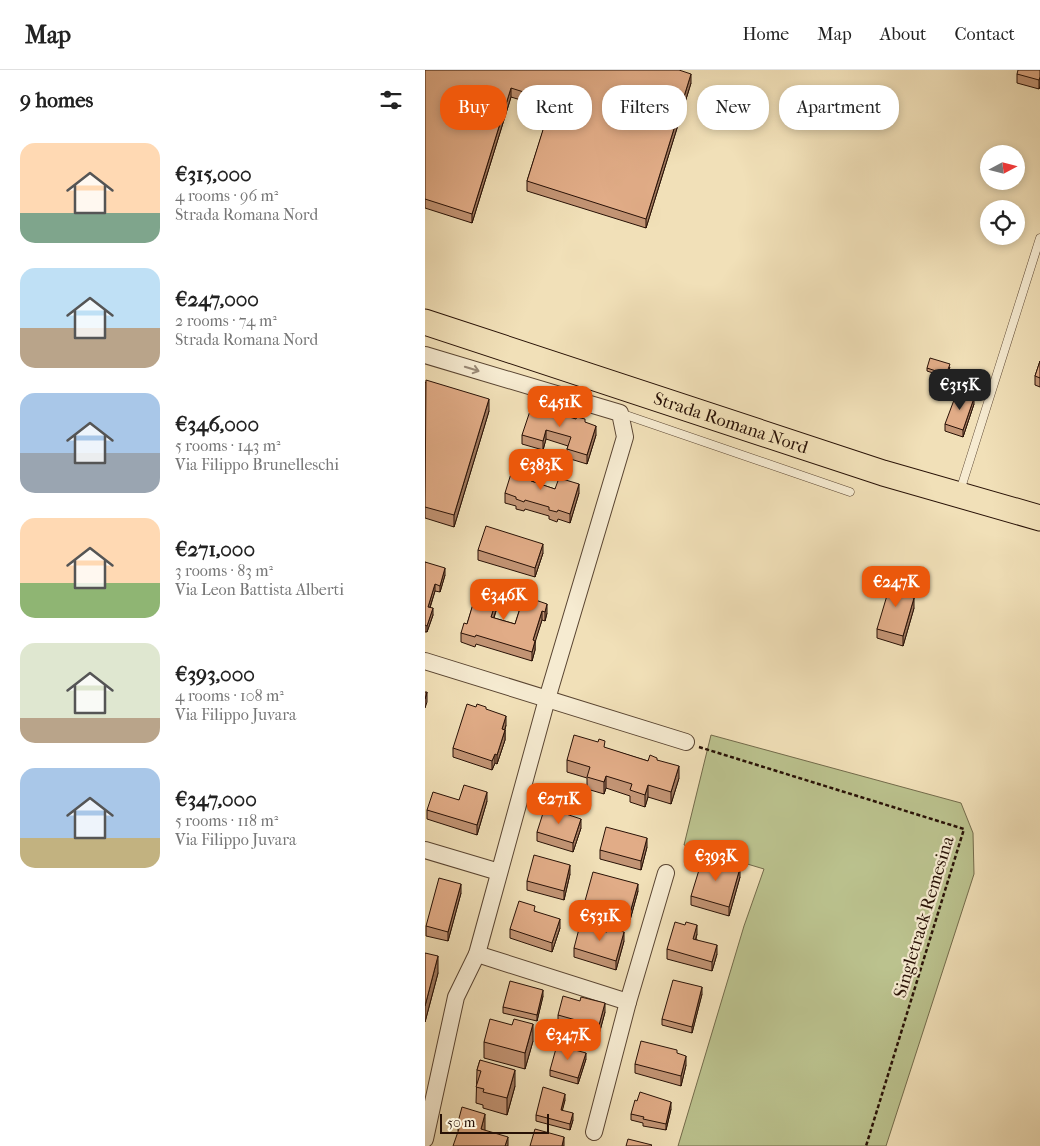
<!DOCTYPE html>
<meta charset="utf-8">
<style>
body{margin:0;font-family:"IM FELL French Canon",serif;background:#f2f2f2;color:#222;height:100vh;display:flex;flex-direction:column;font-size:19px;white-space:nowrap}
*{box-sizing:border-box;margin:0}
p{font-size:16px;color:#767676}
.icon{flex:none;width:28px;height:28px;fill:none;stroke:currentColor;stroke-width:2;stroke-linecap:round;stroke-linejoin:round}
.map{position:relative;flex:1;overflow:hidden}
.sheet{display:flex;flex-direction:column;background:#fff;width:425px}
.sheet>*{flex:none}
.hud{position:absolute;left:15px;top:15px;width:475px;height:45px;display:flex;gap:10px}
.needle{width:32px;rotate:83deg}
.tools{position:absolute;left:555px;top:75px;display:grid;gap:10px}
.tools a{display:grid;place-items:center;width:45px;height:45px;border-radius:50%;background:#fff;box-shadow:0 2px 8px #0003;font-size:25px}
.scale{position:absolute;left:15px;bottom:12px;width:109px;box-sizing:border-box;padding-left:5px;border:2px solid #281106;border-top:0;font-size:14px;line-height:18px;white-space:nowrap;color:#281106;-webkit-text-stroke:4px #f6ebd1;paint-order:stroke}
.price{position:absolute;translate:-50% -42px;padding:0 11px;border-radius:10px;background:#ea580c;color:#fff;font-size:16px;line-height:32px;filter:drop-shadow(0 1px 2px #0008)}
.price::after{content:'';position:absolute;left:50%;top:30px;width:15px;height:11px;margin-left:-8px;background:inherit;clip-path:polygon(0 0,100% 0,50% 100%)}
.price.current{background:#222;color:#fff}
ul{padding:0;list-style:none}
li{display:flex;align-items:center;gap:15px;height:125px;padding:0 20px}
li span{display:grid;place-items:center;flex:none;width:140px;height:100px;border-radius:15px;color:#555}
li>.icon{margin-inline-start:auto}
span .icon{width:60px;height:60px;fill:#fffc;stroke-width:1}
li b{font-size:21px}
h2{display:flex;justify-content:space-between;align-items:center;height:60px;padding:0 20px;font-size:21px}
.pill{padding:0 18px;border-radius:20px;background:#fff;box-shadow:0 2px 8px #0003;font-size:18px;line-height:45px}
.pill.current{background:#ea580c;color:#fff}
header{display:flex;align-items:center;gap:30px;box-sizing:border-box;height:70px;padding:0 25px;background:#fff;border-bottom:1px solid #e0e0e0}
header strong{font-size:24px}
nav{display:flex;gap:28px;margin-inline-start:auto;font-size:18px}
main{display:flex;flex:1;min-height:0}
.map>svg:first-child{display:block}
</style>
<header>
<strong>Map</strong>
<nav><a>Home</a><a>Map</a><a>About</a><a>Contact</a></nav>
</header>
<main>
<section class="sheet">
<h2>9 homes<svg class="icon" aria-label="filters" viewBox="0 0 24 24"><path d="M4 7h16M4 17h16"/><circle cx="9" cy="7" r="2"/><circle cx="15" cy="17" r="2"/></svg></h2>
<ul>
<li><span style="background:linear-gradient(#ffd9b3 70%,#7fa58c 0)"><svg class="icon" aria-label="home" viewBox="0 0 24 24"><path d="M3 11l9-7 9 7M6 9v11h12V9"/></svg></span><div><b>€315,000</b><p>4 rooms · 96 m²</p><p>Strada Romana Nord</p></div></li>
<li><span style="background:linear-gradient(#bfe0f5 60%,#b9a48a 0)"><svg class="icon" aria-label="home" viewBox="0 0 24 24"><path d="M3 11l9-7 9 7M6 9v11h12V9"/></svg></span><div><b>€247,000</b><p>2 rooms · 74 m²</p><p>Strada Romana Nord</p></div></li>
<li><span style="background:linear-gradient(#a9c7e8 60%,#9aa5b1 0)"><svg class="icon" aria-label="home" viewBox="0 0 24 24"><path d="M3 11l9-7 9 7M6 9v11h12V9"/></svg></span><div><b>€346,000</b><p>5 rooms · 143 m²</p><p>Via Filippo Brunelleschi</p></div></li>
<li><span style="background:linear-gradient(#ffd9b3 65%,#8fb573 0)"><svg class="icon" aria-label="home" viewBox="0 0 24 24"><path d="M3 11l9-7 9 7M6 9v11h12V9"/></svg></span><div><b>€271,000</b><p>3 rooms · 83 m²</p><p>Via Leon Battista Alberti</p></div></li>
<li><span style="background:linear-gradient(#dfe7d0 75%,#b9a48a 0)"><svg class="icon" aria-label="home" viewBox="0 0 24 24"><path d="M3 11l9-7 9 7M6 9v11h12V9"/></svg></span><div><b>€393,000</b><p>4 rooms · 108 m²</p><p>Via Filippo Juvara</p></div></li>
<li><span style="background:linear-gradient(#a9c7e8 70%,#c2b280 0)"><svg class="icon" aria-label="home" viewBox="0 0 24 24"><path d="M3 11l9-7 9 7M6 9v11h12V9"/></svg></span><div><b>€347,000</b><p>5 rooms · 118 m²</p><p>Via Filippo Juvara</p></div></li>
</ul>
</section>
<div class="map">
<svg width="615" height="1076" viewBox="0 0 615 1076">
<rect width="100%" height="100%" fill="#f1e0b8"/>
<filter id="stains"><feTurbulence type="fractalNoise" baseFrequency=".004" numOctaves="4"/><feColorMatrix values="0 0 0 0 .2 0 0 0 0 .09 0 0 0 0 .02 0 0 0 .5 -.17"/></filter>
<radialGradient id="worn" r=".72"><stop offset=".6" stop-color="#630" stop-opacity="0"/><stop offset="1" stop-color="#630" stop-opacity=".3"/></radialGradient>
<!-- green -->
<path fill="#bbc28e" stroke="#726a4a" d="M286 665 536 733 548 763 549 804 461 1076H253L319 856 339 799 259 775Z"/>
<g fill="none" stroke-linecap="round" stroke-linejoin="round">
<defs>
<g id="lane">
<path d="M195 343 425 422"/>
<path d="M535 421 615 168"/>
</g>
<g id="street">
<path d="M0 285 195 343 200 367 122 629 52 884 31 927 0 1069"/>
<path d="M0 591 261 672"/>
<path d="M0 780 74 802"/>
<path d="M52 884 203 932"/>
<path d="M169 1062 203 932 241 803"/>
</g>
<g id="primary">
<path id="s1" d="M0 252 458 403 615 448"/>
</g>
</defs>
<!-- lane casing -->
<use href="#lane" stroke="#5a4532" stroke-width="9"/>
<!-- street casing -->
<use href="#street" stroke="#5a4532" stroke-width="18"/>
<!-- primary casing -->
<use href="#primary" stroke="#281106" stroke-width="27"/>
<!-- path -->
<path stroke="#281106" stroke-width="2.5" stroke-dasharray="4 2.5" stroke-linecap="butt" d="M274 677 539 759 441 1076"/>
<!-- lane -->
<use href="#lane" stroke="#f6ebd1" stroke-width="8"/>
<!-- street -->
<use href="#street" stroke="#f6ebd1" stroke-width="16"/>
<!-- primary -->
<use href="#primary" stroke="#f1e0b8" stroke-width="25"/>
</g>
<!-- wall -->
<g fill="#c29474" stroke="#281106">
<path d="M0 0 266 13 221 158 102 121V111L125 39 86 27 47 153 0 138Z"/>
<path d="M615 0V16L614 19 592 13V4Z"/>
<path d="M615 291V317L610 315V306Z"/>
<path d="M525 297 521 308 511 305V304L502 301V298Z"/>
<path d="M0 312 64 341 29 457 0 448Z"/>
<path d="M549 334 538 367 520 361V354Z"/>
<path d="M128 342 160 352 171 365 162 394 142 388V379L143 376 121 369 118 380 97 374V365Z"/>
<path d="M109 409 108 412 130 419 154 423 145 453 133 449 132 452 124 449V446L100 439 99 441 91 439V436L80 433V423Z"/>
<path d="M53 480 118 483 110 507 53 490Z"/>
<path d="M0 492 20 505 15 522 10 521 5 538 8 545 2 562H0Z"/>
<path d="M481 515 478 525 489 538 478 576 452 568V559Z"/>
<path d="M48 523 74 531 69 548 90 554 99 526 122 543 120 551 117 550 110 571V580L107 591 51 574 50 577 36 572V563L42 554 49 532H48Z"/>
<path d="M61 640 81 655 80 660V670L72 694 70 693 67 700 28 687V678Z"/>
<path d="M180 678 223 691 232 690 254 708 246 734 223 727 220 737 205 732V726L181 718 179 724 162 719V708L142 702V690Z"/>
<path d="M34 730 62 731 52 765 2 749V740Z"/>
<path d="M156 758 148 782 112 771V762Z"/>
<path d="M222 777 216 800 175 789V780Z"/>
<path d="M145 804 139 830 102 820V811Z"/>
<path d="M315 807 304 846 266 835V826Z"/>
<path d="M213 821 205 850 160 838V831Z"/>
<path d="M36 823 23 871 1 866V856Z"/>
<path d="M110 841 135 858 127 882 85 868V859Z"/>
<path d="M182 862 199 871 191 900 149 887V878Z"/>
<path d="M272 864 271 869 292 884 287 901 242 889V879Z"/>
<path d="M0 883 13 903 0 952Z"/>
<path d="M277 924 267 963 237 955V949Z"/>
<path d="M118 926 112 951 78 943V937Z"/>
<path d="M180 942 173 968 157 964V961L133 955V945Z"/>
<path d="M87 955 108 971 100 999 59 988V972Z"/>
<path d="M161 989 153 1014 125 1006V1000Z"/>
<path d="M55 990 90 1016 82 1045 58 1038V1035L51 1033 52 1000Z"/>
<path d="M210 994 261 995 256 1016 210 1003Z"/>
<path d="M140 1030 137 1040 148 1050 145 1060 111 1051V1045Z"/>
<path d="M246 1039 241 1060 218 1056V1053L206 1050V1044Z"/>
<path d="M33 1052 60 1061 83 1076 33 1061Z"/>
</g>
<!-- shaded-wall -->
<g fill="#9e785e" stroke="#281106">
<path d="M266 4V13L221 158V149Z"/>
<path d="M615 7V16L614 19V10Z"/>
<path d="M86 18V27L47 153V144Z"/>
<path d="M549 328V334L538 367V360Z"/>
<path d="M64 329V341L29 457V445Z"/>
<path d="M171 356V365L162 394V385Z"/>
<path d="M121 360V369L118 380V371Z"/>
<path d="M109 400V409L106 420V411Z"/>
<path d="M154 414V423L145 453V444Z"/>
<path d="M118 474V483L110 507V498Z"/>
<path d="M20 498V505L15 522V516Z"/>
<path d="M481 505V515L475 534V524Z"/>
<path d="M10 514V521L3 543V537Z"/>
<path d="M74 522V531L66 556V547Z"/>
<path d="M489 528V538L478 576V566Z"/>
<path d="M122 534V543L120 551V542Z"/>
<path d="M8 538V545L2 562V556Z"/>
<path d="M117 541V550L108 579V570Z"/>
<path d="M110 571V580L107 591V582Z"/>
<path d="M2 622V632L0 638V629Z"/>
<path d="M81 646V655L77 669V659Z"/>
<path d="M80 660V670L72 694V685Z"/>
<path d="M70 684V693L67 700V691Z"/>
<path d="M254 696V708L246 734V722Z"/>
<path d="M181 706V718L179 724V712Z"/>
<path d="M223 715V727L220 737V725Z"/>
<path d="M62 722V731L52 765V755Z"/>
<path d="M156 749V758L148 782V773Z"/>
<path d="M222 768V777L216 800V791Z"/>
<path d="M145 795V804L139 830V821Z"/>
<path d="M315 798V807L304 846V837Z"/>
<path d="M36 814V823L23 871V862Z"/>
<path d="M213 814V821L205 850V843Z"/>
<path d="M135 849V858L127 882V873Z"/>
<path d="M272 855V864L268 878V869Z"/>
<path d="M199 862V871L191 900V891Z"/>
<path d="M292 875V884L287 901V892Z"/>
<path d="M13 886V903L0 952V936Z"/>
<path d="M277 917V924L267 963V957Z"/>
<path d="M118 920V926L112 951V945Z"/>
<path d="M180 933V942L173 968V959Z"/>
<path d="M108 954V971L100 999V983Z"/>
<path d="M161 983V989L153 1014V1008Z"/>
<path d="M261 986V995L256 1016V1006Z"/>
<path d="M90 1000V1016L82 1045V1028Z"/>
<path d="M140 1024V1030L136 1046V1040Z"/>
<path d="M246 1032V1039L241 1060V1054Z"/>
<path d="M148 1043V1050L145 1060V1054Z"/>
<path d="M60 1044V1061L56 1059Z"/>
<path d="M83 1067V1076H80Z"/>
<path d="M139 1067V1076H137Z"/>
</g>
<!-- building -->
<g fill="#e1ac87" stroke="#281106">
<path d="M0 0H254L266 4 221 149 102 111 127 31 86 18 47 144 0 129Z"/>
<path d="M593 0H615V7L614 10 592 4Z"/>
<path d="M505 288 525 294 521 305 511 302V301L502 298Z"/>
<path d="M615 291V308L610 306Z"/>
<path d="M1 310 64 329 29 445 0 437Z"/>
<path d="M532 322 549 328 538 360 520 354Z"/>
<path d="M107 335 119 339V336L128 339 127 342 151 349 152 347 160 349V352L171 356 162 385 142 379 146 367 139 365 121 360 118 371 97 365Z"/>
<path d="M89 394 109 400 106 411 130 419 134 408 154 414 145 444 133 440 132 442 124 440V437L100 430 99 432 91 429V427L80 423Z"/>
<path d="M61 456 118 474 110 498 53 480Z"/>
<path d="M0 492 20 498 15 516 10 514 3 537 8 538 2 556 0 555Z"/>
<path d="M469 502 481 505 475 524 489 528 478 566 452 559Z"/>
<path d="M51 515 74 522 66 547 90 554 99 526 122 534 120 542 117 541 108 570 110 571 107 582 51 565 50 567 36 563 39 553 42 554 51 524 48 523Z"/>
<path d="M0 622H2L0 629Z"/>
<path d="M42 634 51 637 52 634 61 637V639L81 646 77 659 80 660 72 685 70 684 67 691 28 678Z"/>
<path d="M149 665 173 672 174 669 180 671 179 677 223 691 225 685 232 688V690L254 696 246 722 223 715 220 725 205 720 207 714 181 706 179 712 162 707 165 697 142 690Z"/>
<path d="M39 715 62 722 52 755 2 740 8 722 34 730Z"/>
<path d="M120 737 156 749 148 773 112 762Z"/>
<path d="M181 757 222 768 216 791 175 780Z"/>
<path d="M109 785 145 795 139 821 102 811Z"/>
<path d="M278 787 315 798 304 837 266 826Z"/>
<path d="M168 802 213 814 205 843 160 831Z"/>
<path d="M14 808 36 814 23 862 1 856Z"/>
<path d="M94 831 110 836 109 841 135 849 127 873 85 859Z"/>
<path d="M250 852 260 855 261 852 272 855 268 869 292 875 287 892 242 879Z"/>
<path d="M155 855 182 862 183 857 199 862 191 891 149 878Z"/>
<path d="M0 883 13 886 0 936Z"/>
<path d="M248 910 277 917 267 957 237 949Z"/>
<path d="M85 911 118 920 112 945 78 937Z"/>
<path d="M138 926 155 931 156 927 180 933 173 959 157 954 158 952 133 945Z"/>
<path d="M65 949 87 955 89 949 108 954 100 983 59 972Z"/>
<path d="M216 971 252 980V983L261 986 256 1006 210 994Z"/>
<path d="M132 975 161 983 153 1008 125 1000Z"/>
<path d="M55 990 90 1000 82 1028 58 1022 59 1019 51 1017 56 1001 52 1000Z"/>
<path d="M118 1017 140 1024 136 1040 148 1043 145 1054 111 1045Z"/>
<path d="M215 1022 246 1032 241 1054 218 1049 219 1047 206 1044 210 1030 212 1031Z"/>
<path d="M37 1037 60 1044 56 1059 83 1067 80 1076H28L36 1053 33 1052Z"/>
<path d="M110 1059 139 1067 137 1076H105Z"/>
<path d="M203 1069 227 1075 226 1076H201Z"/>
</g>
<!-- one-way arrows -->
<defs><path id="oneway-shaft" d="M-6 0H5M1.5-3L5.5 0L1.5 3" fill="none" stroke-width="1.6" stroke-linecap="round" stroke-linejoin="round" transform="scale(1.25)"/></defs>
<use stroke="#998976" href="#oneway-shaft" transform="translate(47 299) rotate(17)"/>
<g text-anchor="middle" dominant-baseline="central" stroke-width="4.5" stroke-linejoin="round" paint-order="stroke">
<!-- street labels -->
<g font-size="18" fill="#281106" stroke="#f6ebd1">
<text stroke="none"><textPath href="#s1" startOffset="322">Strada Romana Nord</textPath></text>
<text transform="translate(499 847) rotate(-73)">Singletrack Remesina</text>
</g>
</g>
<rect width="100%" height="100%" filter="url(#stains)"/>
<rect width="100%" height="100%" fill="url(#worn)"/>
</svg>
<div class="tools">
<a><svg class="needle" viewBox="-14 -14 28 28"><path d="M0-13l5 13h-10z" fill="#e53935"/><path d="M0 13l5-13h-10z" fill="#767676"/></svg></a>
<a><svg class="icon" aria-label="locate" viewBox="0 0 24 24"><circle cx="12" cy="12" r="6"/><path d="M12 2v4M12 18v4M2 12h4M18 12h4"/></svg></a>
</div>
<div class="scale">50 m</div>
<b class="price current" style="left:535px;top:341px">€315K</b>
<b class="price" style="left:135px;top:358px">€451K</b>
<b class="price" style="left:116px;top:421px">€383K</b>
<b class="price" style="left:471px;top:538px">€247K</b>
<b class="price" style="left:79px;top:551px">€346K</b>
<b class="price" style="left:134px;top:755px">€271K</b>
<b class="price" style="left:291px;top:812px">€393K</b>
<b class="price" style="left:175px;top:872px">€531K</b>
<b class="price" style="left:143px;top:991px">€347K</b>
<div class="hud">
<a class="pill current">Buy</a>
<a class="pill">Rent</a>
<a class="pill">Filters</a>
<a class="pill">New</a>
<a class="pill">Apartment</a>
</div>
</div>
</main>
